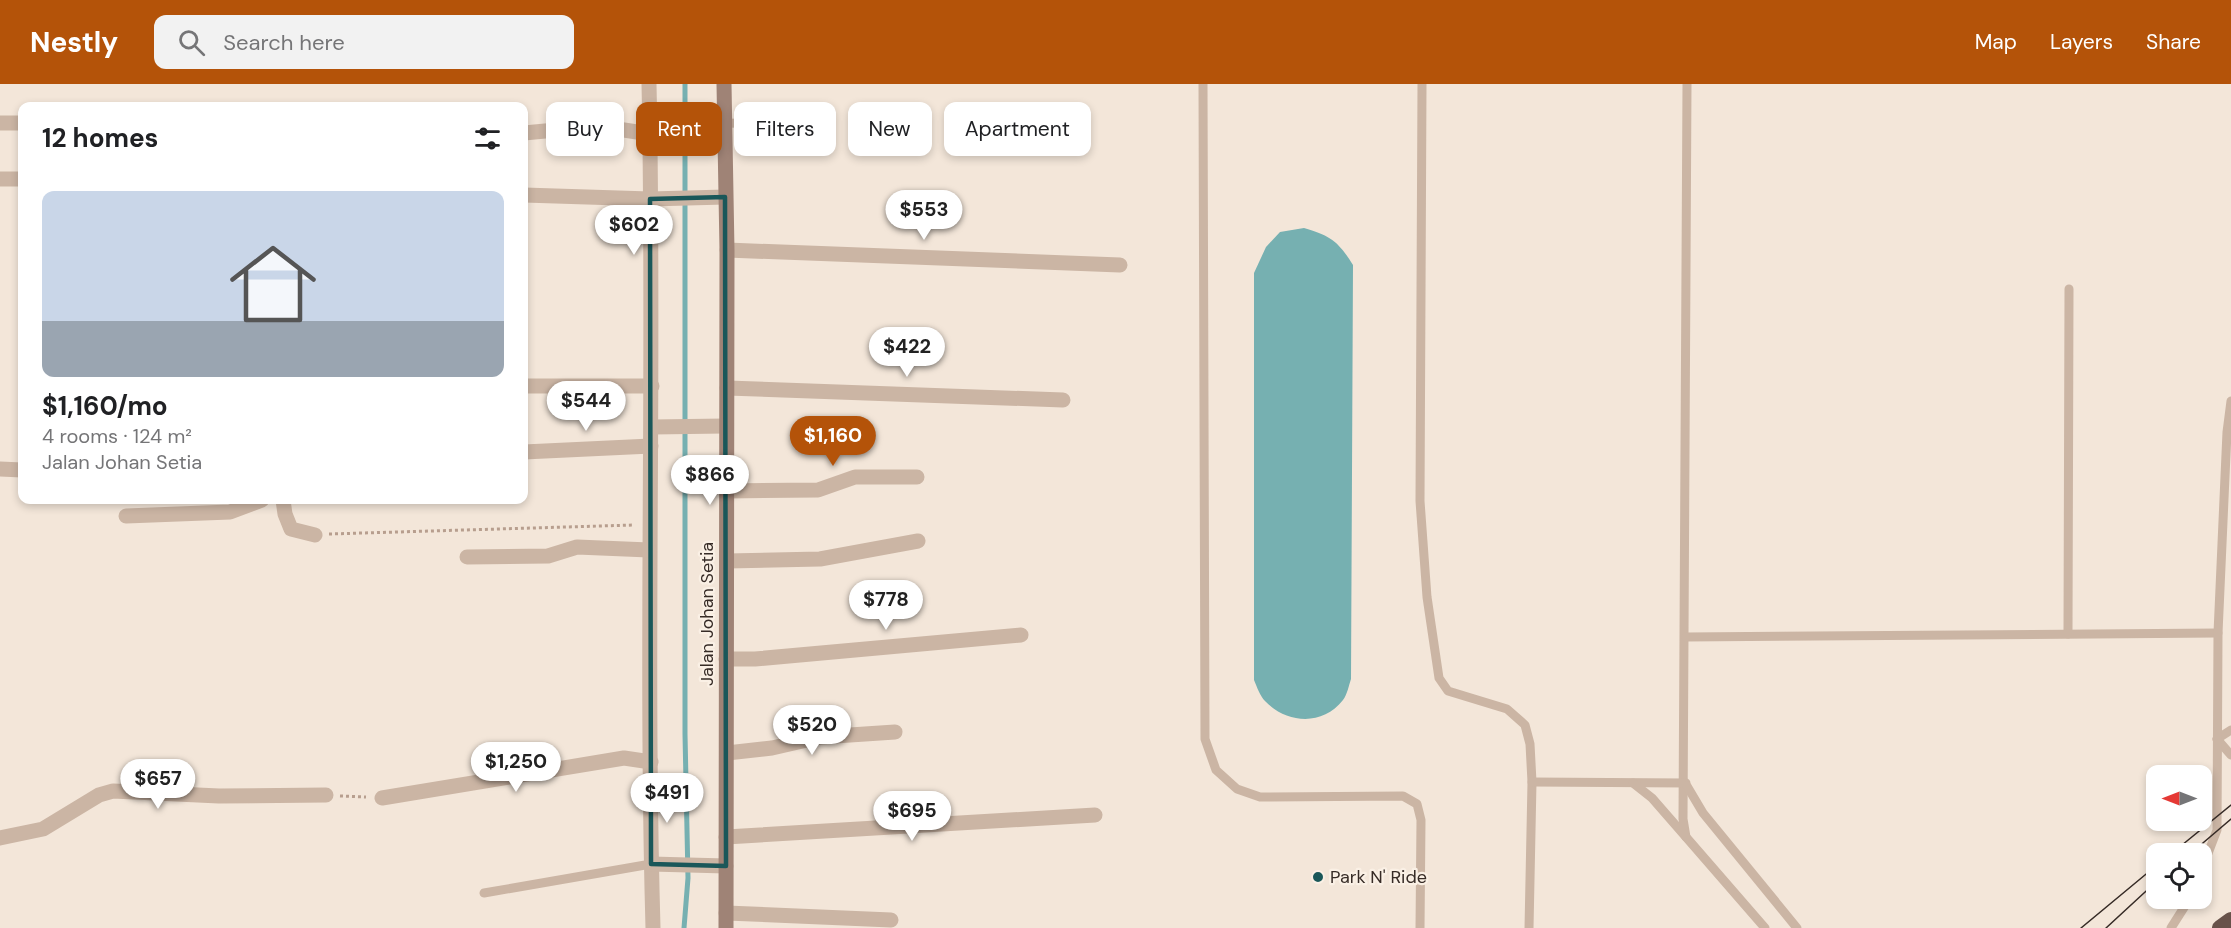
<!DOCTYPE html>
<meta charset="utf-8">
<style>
body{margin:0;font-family:"DM Sans",sans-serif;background:#f2f2f2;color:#202124;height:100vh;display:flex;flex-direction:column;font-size:22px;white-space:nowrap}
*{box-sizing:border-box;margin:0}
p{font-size:20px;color:#757577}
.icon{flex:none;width:33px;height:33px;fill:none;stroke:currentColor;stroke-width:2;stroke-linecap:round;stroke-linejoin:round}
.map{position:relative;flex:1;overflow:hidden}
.details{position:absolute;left:18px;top:18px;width:510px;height:402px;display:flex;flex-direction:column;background:#fff;border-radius:12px;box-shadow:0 3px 9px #0003}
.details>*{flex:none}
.banner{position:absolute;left:546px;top:18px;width:570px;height:54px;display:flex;gap:12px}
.needle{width:39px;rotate:270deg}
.controls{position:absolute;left:2146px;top:681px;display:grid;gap:12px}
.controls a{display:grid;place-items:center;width:66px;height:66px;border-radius:12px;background:#fff;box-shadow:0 3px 9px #0003;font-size:30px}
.price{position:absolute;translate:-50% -51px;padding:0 14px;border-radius:21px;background:#fff;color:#222;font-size:20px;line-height:39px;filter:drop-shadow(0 2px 3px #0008)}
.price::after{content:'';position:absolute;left:50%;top:36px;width:18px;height:14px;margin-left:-9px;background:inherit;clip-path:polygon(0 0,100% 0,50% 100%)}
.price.selected{background:#b45309;color:#fff}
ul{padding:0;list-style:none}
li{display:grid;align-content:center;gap:12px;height:318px;padding:0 24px}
li span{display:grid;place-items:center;height:186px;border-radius:12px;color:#555}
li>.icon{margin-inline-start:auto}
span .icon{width:108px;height:108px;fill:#fffc;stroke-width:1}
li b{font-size:26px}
h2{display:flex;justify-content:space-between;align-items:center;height:72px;padding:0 24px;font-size:26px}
.chip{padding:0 21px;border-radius:12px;background:#fff;box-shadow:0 3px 9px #0003;font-size:21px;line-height:54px}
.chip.selected{background:#b45309;color:#fff}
header{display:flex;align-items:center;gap:36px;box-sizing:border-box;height:84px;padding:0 30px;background:#b45309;color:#fff}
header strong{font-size:28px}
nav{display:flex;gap:33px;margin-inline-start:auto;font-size:21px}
.search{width:420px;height:54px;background:#f2f2f2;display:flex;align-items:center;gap:15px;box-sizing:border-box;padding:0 21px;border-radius:12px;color:#757577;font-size:22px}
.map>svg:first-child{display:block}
</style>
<header>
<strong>Nestly</strong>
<div class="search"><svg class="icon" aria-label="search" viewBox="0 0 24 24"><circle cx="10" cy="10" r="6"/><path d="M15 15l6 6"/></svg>Search here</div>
<nav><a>Map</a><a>Layers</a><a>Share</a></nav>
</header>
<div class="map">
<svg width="2231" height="844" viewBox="0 0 2231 844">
<rect width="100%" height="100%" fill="#f3e6d9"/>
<!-- water -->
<path fill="#76b0b1" d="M1304 144C1331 152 1338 157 1353 181L1351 595C1349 601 1347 611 1343 616 1322 643 1286 639 1265 617 1260 612 1257 603 1254 596V189L1266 163 1280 148Z"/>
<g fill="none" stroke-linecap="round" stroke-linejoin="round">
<!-- stream -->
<path stroke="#76b0b1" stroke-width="5" d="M684 844 688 794 685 650V0"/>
<!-- path -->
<g stroke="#b79e8e" stroke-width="3" stroke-dasharray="3 3" stroke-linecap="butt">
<path d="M329 450 634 441"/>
<path d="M340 712 366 713"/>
</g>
<!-- service -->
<g stroke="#cbb5a4" stroke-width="9">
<path d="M1203 0 1205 655 1216 686 1237 705 1260 713 1403 712 1417 720 1421 736 1420 844"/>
<path d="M1422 0 1420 417 1427 513 1439 594 1448 607 1507 625 1525 641 1530 660 1532 698 1529 844"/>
<path d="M1687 0 1683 735 1686 753 1765 844"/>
<path d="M724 39 784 40 792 43 797 52"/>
<path d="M2068 550 2069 205"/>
<path d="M1686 553 2218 549"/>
<path d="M2217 655 2231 671"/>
<path d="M2217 655 2231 646"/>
<path d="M1532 698 1686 699"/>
<path d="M1633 699 1652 714 1686 753"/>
<path d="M1687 702 1703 729 1797 844"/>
<path d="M2202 785 2217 746 2218 549 2227 348 2231 317"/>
<path d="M484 809 651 780"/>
<path d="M2171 844 2190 814"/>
</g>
<!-- minor -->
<g stroke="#cbb5a4" stroke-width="15">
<path d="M649 0C655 281 645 563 653 844"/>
<path d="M0 39H22"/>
<path d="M524 49 598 42 650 50"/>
<path d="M0 95H22"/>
<path d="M524 111 650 115 725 113"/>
<path d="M727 166 1120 181"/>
<path d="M524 302H652"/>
<path d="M727 304 1063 316"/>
<path d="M652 343 725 342"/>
<path d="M524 368 651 362"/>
<path d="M0 385 22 386"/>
<path d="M727 407 818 406 855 393H917"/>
<path d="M283 416 285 430 291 445 315 451"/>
<path d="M126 432 230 428 262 416"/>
<path d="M467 473 548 472 577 463 649 466"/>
<path d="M727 477 820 475 918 457"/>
<path d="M726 575H755L1021 551"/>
<path d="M727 669 772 664 820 653 895 648"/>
<path d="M382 714 624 674 651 678"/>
<path d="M726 753 1095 731"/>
<path d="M0 754 43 745 99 711 113 707 219 712 326 711"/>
<path d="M651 780 726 782"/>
<path d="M726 829 891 836"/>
</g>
<!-- secondary -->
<path stroke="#9f8376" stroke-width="15" d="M724 0 727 166 726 844"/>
<!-- trunk -->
<path stroke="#68524a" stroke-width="16" d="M2220 844 2231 836"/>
<!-- tram -->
<g stroke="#362b26" stroke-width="1.5">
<path d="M2171 770 2231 721"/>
<path d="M2190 770 2231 735"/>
<path d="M2081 844 2157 781"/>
<path d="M2106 844 2157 797"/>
</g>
</g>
<!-- marked area -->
<path fill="none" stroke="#1a5759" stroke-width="4.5" stroke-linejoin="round" d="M725 113 726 782 651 780 650 115Z"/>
<!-- markers -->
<circle fill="#1a5759" stroke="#faf0e5" stroke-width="2" cx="1318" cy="793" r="6"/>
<g text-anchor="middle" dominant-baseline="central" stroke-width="4.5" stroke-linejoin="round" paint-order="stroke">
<!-- street labels -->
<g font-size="18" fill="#362b26" stroke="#faf0e5">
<text transform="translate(707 530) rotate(-90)">Jalan Johan Setia</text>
</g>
<!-- poi labels -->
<g font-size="18" fill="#362b26" stroke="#faf0e5" text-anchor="start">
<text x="1330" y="793">Park N' Ride</text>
</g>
</g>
</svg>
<div class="controls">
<a><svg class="needle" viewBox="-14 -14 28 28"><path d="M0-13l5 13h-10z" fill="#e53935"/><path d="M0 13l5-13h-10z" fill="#757577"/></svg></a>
<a><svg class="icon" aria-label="locate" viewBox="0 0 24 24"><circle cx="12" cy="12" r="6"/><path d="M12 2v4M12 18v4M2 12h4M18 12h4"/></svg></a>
</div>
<b class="price" style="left:924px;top:157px">$553</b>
<b class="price" style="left:634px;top:172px">$602</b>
<b class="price" style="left:907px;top:294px">$422</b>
<b class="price" style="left:586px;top:348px">$544</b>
<b class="price selected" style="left:833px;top:383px">$1,160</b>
<b class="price" style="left:710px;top:422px">$866</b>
<b class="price" style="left:886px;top:547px">$778</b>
<b class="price" style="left:812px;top:672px">$520</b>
<b class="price" style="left:516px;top:709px">$1,250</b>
<b class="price" style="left:158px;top:726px">$657</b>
<b class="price" style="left:667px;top:740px">$491</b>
<b class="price" style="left:912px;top:758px">$695</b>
<div class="banner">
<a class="chip">Buy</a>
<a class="chip selected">Rent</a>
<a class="chip">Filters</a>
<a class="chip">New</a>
<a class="chip">Apartment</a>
</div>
<section class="details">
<h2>12 homes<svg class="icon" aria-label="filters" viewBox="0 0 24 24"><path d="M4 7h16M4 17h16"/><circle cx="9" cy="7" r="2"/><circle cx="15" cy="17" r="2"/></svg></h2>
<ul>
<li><span style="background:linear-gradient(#c9d6e8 70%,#9aa5b1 0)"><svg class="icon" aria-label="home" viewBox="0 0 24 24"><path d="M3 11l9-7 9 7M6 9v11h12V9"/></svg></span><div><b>$1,160/mo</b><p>4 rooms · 124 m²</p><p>Jalan Johan Setia</p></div></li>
</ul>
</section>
</div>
